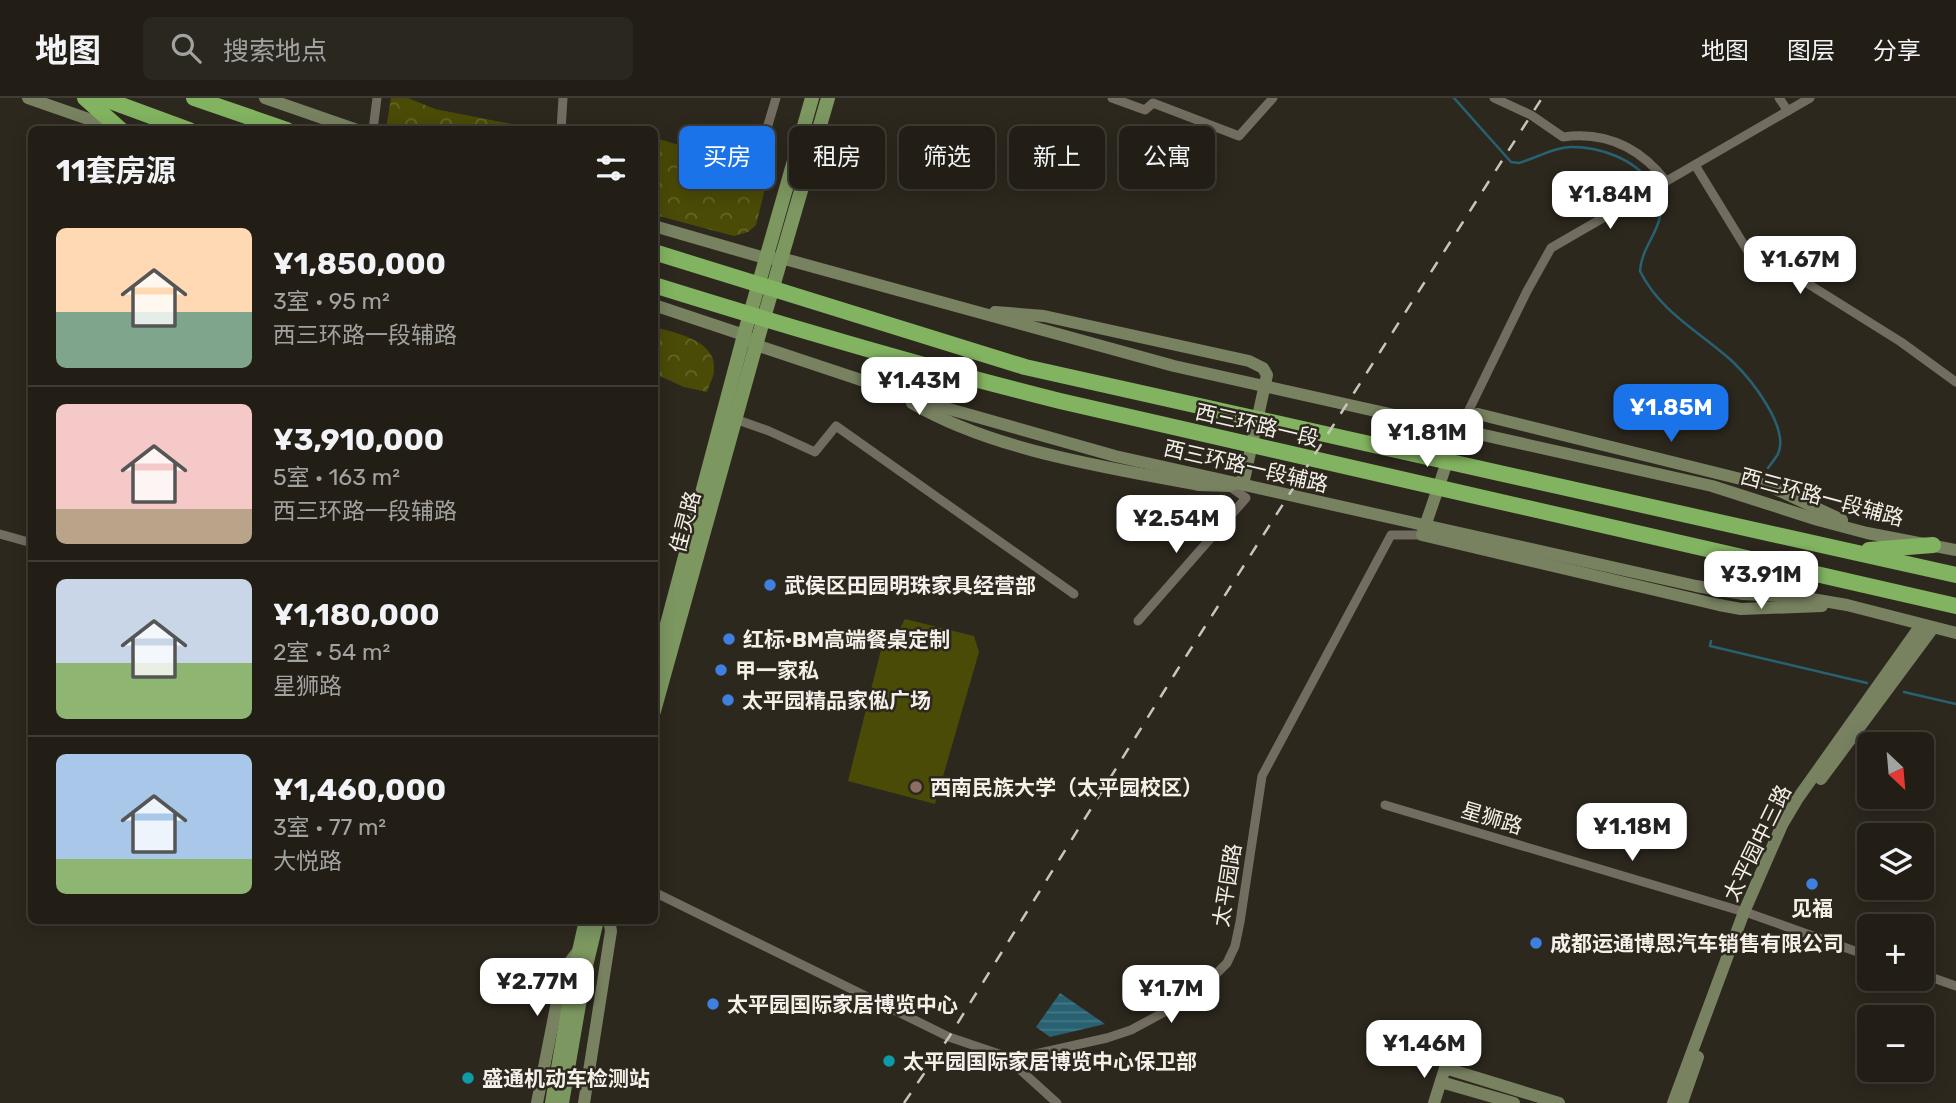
<!DOCTYPE html>
<html lang="zh">
<meta charset="utf-8">
<style>
body{margin:0;font-family:Rubik,"Noto Sans SC",sans-serif;background:#2a271f;color:#f1f3f6;height:100vh;display:flex;flex-direction:column;font-size:26px;white-space:nowrap}
*{box-sizing:border-box;margin:0}
p{font-size:23px;color:#a2a2a1}
.icon{flex:none;width:38px;height:38px;fill:none;stroke:currentColor;stroke-width:2;stroke-linecap:round;stroke-linejoin:round}
.map{position:relative;flex:1;overflow:hidden}
.details{position:absolute;left:28px;top:28px;width:630px;height:798px;display:flex;flex-direction:column;background:#221e16;border-radius:10px;box-shadow:0 4px 18px #0003,0 0 0 2px #3f3c35}
.details>*{flex:none}
.top-card{position:absolute;left:679px;top:28px;width:665px;height:63px;display:flex;gap:14px}
.needle{width:46px;rotate:154deg}
.buttons{position:absolute;left:1857px;top:634px;display:grid;gap:14px}
.buttons a{display:grid;place-items:center;width:77px;height:77px;border-radius:10px;background:#221e16;box-shadow:0 4px 18px #0003,0 0 0 2px #3f3c35;font-size:35px}
.price{position:absolute;translate:-50% -60px;padding:0 16px;border-radius:14px;background:#fff;color:#222;font-size:23px;line-height:46px;filter:drop-shadow(0 2px 4px #0008)}
.price::after{content:'';position:absolute;left:50%;top:42px;width:21px;height:16px;margin-left:-10px;background:inherit;clip-path:polygon(0 0,100% 0,50% 100%)}
.price.on{background:#1a73e8;color:#fff}
ul{padding:0;list-style:none}
li{display:flex;align-items:center;gap:21px;height:175px;padding:0 28px}
li+li{border-top:2px solid #3f3c35}
li span{display:grid;place-items:center;flex:none;width:196px;height:140px;border-radius:10px;color:#555}
li>.icon{margin-inline-start:auto}
span .icon{width:84px;height:84px;fill:#fffc;stroke-width:1}
li b{font-size:30px}
h2{display:flex;justify-content:space-between;align-items:center;height:84px;padding:0 28px;font-size:30px}
.tag{padding:0 24px;border-radius:10px;background:#221e16;box-shadow:0 4px 18px #0003,0 0 0 2px #3f3c35;font-size:24px;line-height:63px}
.tag.on{background:#1a73e8;color:#fff}
header{display:flex;align-items:center;gap:42px;box-sizing:border-box;height:98px;padding:0 35px;background:#221e16;border-bottom:2px solid #3f3c35}
header strong{font-size:33px}
nav{display:flex;gap:38px;margin-inline-start:auto;font-size:24px}
.search{width:490px;height:63px;background:#2a271f;display:flex;align-items:center;gap:18px;box-sizing:border-box;padding:0 24px;border-radius:10px;color:#a2a2a1;font-size:26px}
.map>svg:first-child{display:block}
</style>
<header>
<strong>地图</strong>
<div class="search"><svg class="icon" aria-label="search" viewBox="0 0 24 24"><circle cx="10" cy="10" r="6"/><path d="M15 15l6 6"/></svg>搜索地点</div>
<nav><a>地图</a><a>图层</a><a>分享</a></nav>
</header>
<div class="map">
<svg width="1956" height="1005" viewBox="0 0 1956 1005">
<defs>
<pattern id="park-crowns" width="20" height="18" patternUnits="userSpaceOnUse" patternTransform="scale(1.75)"><rect width="20" height="18" fill="#4a4b06"/><path d="M2 6a3 3 0 1 1 6 0M12 15a3 3 0 1 1 6 0" fill="none" stroke="#65652a"/></pattern>
<pattern id="water-rules" width="6" height="5" patternUnits="userSpaceOnUse" patternTransform="scale(1.75)"><rect width="6" height="5" fill="#276172"/><path d="M0 2.5h6" fill="none" stroke="#477886"/></pattern>
</defs>
<rect width="100%" height="100%" fill="#2d281e"/>
<!-- park -->
<g fill="url(#park-crowns)">
<path d="M391 0H408L435 11 537 31H386Z"/>
<path d="M659 41 769 74 756 127 748 134 734 138 655 117V56Z"/>
<path d="M655 229C675 235 717 242 714 272 714 279 709 287 707 294L684 289 655 276Z"/>
</g>
<!-- pitch -->
<path fill="#4a4b06" d="M905 521 974 538 979 554 935 706 848 683 883 544 892 545Z"/>
<!-- water -->
<path fill="url(#water-rules)" d="M1060 895 1105 926 1050 939 1036 929Z"/>
<g fill="none" stroke-linecap="round" stroke-linejoin="round">
<!-- stream -->
<g stroke="#276172" stroke-width="2.5">
<path d="M1454 0 1511 64 1519 65C1536 60 1555 49 1572 49 1600 49 1635 61 1650 85"/>
<path d="M1658 97C1669 128 1642 143 1640 173 1660 214 1700 234 1732 263 1751 281 1790 330 1778 356 1775 361 1771 366 1768 370"/>
<path d="M1711 543 1710 548 1867 585"/>
<path d="M1904 594 1956 606"/>
</g>
<!-- street -->
<g stroke="#736d61" stroke-width="9">
<path d="M1112 0 1145 12 1153 5 1239 38 1273 0"/>
<path d="M1494 0 1531 17 1563 39C1607 33 1640 50 1666 83"/>
<path d="M1779 0 1788 13"/>
<path d="M373 32 377 0"/>
<path d="M561 32 563 0"/>
<path d="M757 64 776 0"/>
<path d="M1695 67 1752 160 1794 177 1901 244 1956 284"/>
<path d="M1465 320 1527 193 1551 150 1810 0"/>
<path d="M735 321 769 333 815 354 836 328 1074 496"/>
<path d="M0 436 32 445"/>
<path d="M1138 523 1246 400 1229 388"/>
<path d="M1385 707 1751 816 1869 858"/>
<path d="M654 794 949 939 1005 958H1026L1107 940 1131 932 1170 911 1211 881 1227 865 1235 848 1240 824 1262 678 1391 437H1422"/>
<path d="M1922 876 1956 888"/>
<path d="M1005 958 1057 1005"/>
</g>
<!-- secondary -->
<g stroke="#788261" stroke-width="12">
<path d="M28 0 117 31"/>
<path d="M265 0 357 32"/>
<path d="M654 128 768 161 781 160 1174 268 1712 388 1818 422 1867 435 1956 452"/>
<path d="M654 207 744 237 756 247 942 309 1115 358 1696 488 1743 496 1800 499 1847 507 1956 535"/>
<path d="M912 305C994 353 1106 369 1199 387L1229 388 1244 382 1267 277 1263 270 1249 263 1044 218 995 214"/>
<path d="M1822 508 1741 511 1719 507 1422 437 1458 332 1465 320 1478 316 1769 388 1842 422"/>
<path d="M1821 681 1933 530"/>
<path d="M1441 984 1514 1005"/>
<path d="M537 1005 563 873 578 853"/>
<path d="M584 1005 611 833 609 822"/>
<path d="M1434 1005 1445 970 1559 1005"/>
<path d="M1673 1005 1744 814 1782 727 1798 700 1921 527"/>
<path d="M1682 1005 1698 959"/>
</g>
<!-- primary -->
<g stroke="#7c9760" stroke-width="14">
<path d="M654 575 744 237 812 0"/>
<path d="M654 613 756 247 828 0"/>
<path d="M552 1005 575 871 586 822"/>
<path d="M562 1005 585 872 597 822"/>
</g>
<!-- highway -->
<g stroke="#82b360" stroke-width="16">
<path d="M85 0 121 32"/>
<path d="M102 0 189 32"/>
<path d="M194 0 287 32"/>
<path d="M654 154 1025 269 1956 477"/>
<path d="M654 187C789 229 924 269 1060 303L1956 508"/>
<path d="M1869 452 1933 447"/>
</g>
<!-- rail -->
<path stroke="#c9c5bd" stroke-width="2.5" stroke-dasharray="12 12" stroke-linecap="butt" d="M904 1005 949 939 1176 574 1542 0"/>
</g>
<!-- markers -->
<g fill="#3f7fe0" stroke="#2d281e" stroke-width="2.5">
<circle cx="770" cy="487" r="7"/>
<circle cx="729" cy="541" r="7"/>
<circle cx="721" cy="572" r="7"/>
<circle cx="728" cy="602" r="7"/>
<circle cx="1812" cy="786" r="7"/>
<circle cx="1536" cy="845" r="7"/>
<circle cx="713" cy="906" r="7"/>
</g>
<circle fill="#8d6e63" stroke="#2d281e" stroke-width="2.5" cx="916" cy="689" r="7"/>
<g fill="#0f9aa8" stroke="#2d281e" stroke-width="2.5">
<circle cx="889" cy="963" r="7"/>
<circle cx="468" cy="980" r="7"/>
</g>
<g text-anchor="middle" dominant-baseline="central" stroke-width="5" stroke-linejoin="round" paint-order="stroke">
<!-- street labels -->
<g font-size="21" fill="#f4f0e9" stroke="#2d281e">
<text transform="translate(1257 327) rotate(13)">西三环路一段</text>
<text transform="translate(1246 368) rotate(13)">西三环路一段辅路</text>
<text transform="translate(1822 399) rotate(15)">西三环路一段辅路</text>
<text transform="translate(685 424) rotate(-75)">佳灵路</text>
<text transform="translate(1492 720) rotate(17)">星狮路</text>
<text transform="translate(1757 745) rotate(-64)">太平园中三路</text>
<text transform="translate(1227 787) rotate(-81)">太平园路</text>
</g>
<!-- poi labels -->
<g font-size="21" font-weight="bold" fill="#f4f0e9" stroke="#2d281e" text-anchor="start">
<text x="784" y="487">武侯区田园明珠家具经营部</text>
<text x="743" y="541">红标·BM高端餐桌定制</text>
<text x="735" y="572">甲一家私</text>
<text x="742" y="602">太平园精品家俬广场</text>
<text x="930" y="689">西南民族大学（太平园校区）</text>
<text x="1812" y="810" text-anchor="middle">见福</text>
<text x="1550" y="845">成都运通博恩汽车销售有限公司</text>
<text x="727" y="906">太平园国际家居博览中心</text>
<text x="903" y="963">太平园国际家居博览中心保卫部</text>
<text x="482" y="980">盛通机动车检测站</text>
</g>
</g>
</svg>
<div class="buttons">
<a><svg class="needle" viewBox="-14 -14 28 28"><path d="M0-13l5 13h-10z" fill="#e53935"/><path d="M0 13l5-13h-10z" fill="#a2a2a1"/></svg></a>
<a><svg class="icon" aria-label="layers" viewBox="0 0 24 24"><path d="M12 4l9 5-9 5-9-5zM3 14l9 5 9-5"/></svg></a>
<a>+</a>
<a>−</a>
</div>
<b class="price" style="left:1610px;top:133px">¥1.84M</b>
<b class="price" style="left:1800px;top:198px">¥1.67M</b>
<b class="price" style="left:919px;top:319px">¥1.43M</b>
<b class="price on" style="left:1671px;top:346px">¥1.85M</b>
<b class="price" style="left:1427px;top:371px">¥1.81M</b>
<b class="price" style="left:1176px;top:457px">¥2.54M</b>
<b class="price" style="left:1761px;top:513px">¥3.91M</b>
<b class="price" style="left:1632px;top:765px">¥1.18M</b>
<b class="price" style="left:537px;top:920px">¥2.77M</b>
<b class="price" style="left:1171px;top:927px">¥1.7M</b>
<b class="price" style="left:1424px;top:982px">¥1.46M</b>
<div class="top-card">
<a class="tag on">买房</a>
<a class="tag">租房</a>
<a class="tag">筛选</a>
<a class="tag">新上</a>
<a class="tag">公寓</a>
</div>
<section class="details">
<h2>11套房源<svg class="icon" aria-label="filters" viewBox="0 0 24 24"><path d="M4 7h16M4 17h16"/><circle cx="9" cy="7" r="2"/><circle cx="15" cy="17" r="2"/></svg></h2>
<ul>
<li><span style="background:linear-gradient(#ffd9b3 60%,#7fa58c 0)"><svg class="icon" aria-label="home" viewBox="0 0 24 24"><path d="M3 11l9-7 9 7M6 9v11h12V9"/></svg></span><div><b>¥1,850,000</b><p>3室 · 95 m²</p><p>西三环路一段辅路</p></div></li>
<li><span style="background:linear-gradient(#f6c9c9 75%,#b9a48a 0)"><svg class="icon" aria-label="home" viewBox="0 0 24 24"><path d="M3 11l9-7 9 7M6 9v11h12V9"/></svg></span><div><b>¥3,910,000</b><p>5室 · 163 m²</p><p>西三环路一段辅路</p></div></li>
<li><span style="background:linear-gradient(#c9d6e8 60%,#8fb573 0)"><svg class="icon" aria-label="home" viewBox="0 0 24 24"><path d="M3 11l9-7 9 7M6 9v11h12V9"/></svg></span><div><b>¥1,180,000</b><p>2室 · 54 m²</p><p>星狮路</p></div></li>
<li><span style="background:linear-gradient(#a9c7e8 75%,#8fb573 0)"><svg class="icon" aria-label="home" viewBox="0 0 24 24"><path d="M3 11l9-7 9 7M6 9v11h12V9"/></svg></span><div><b>¥1,460,000</b><p>3室 · 77 m²</p><p>大悦路</p></div></li>
</ul>
</section>
</div>
